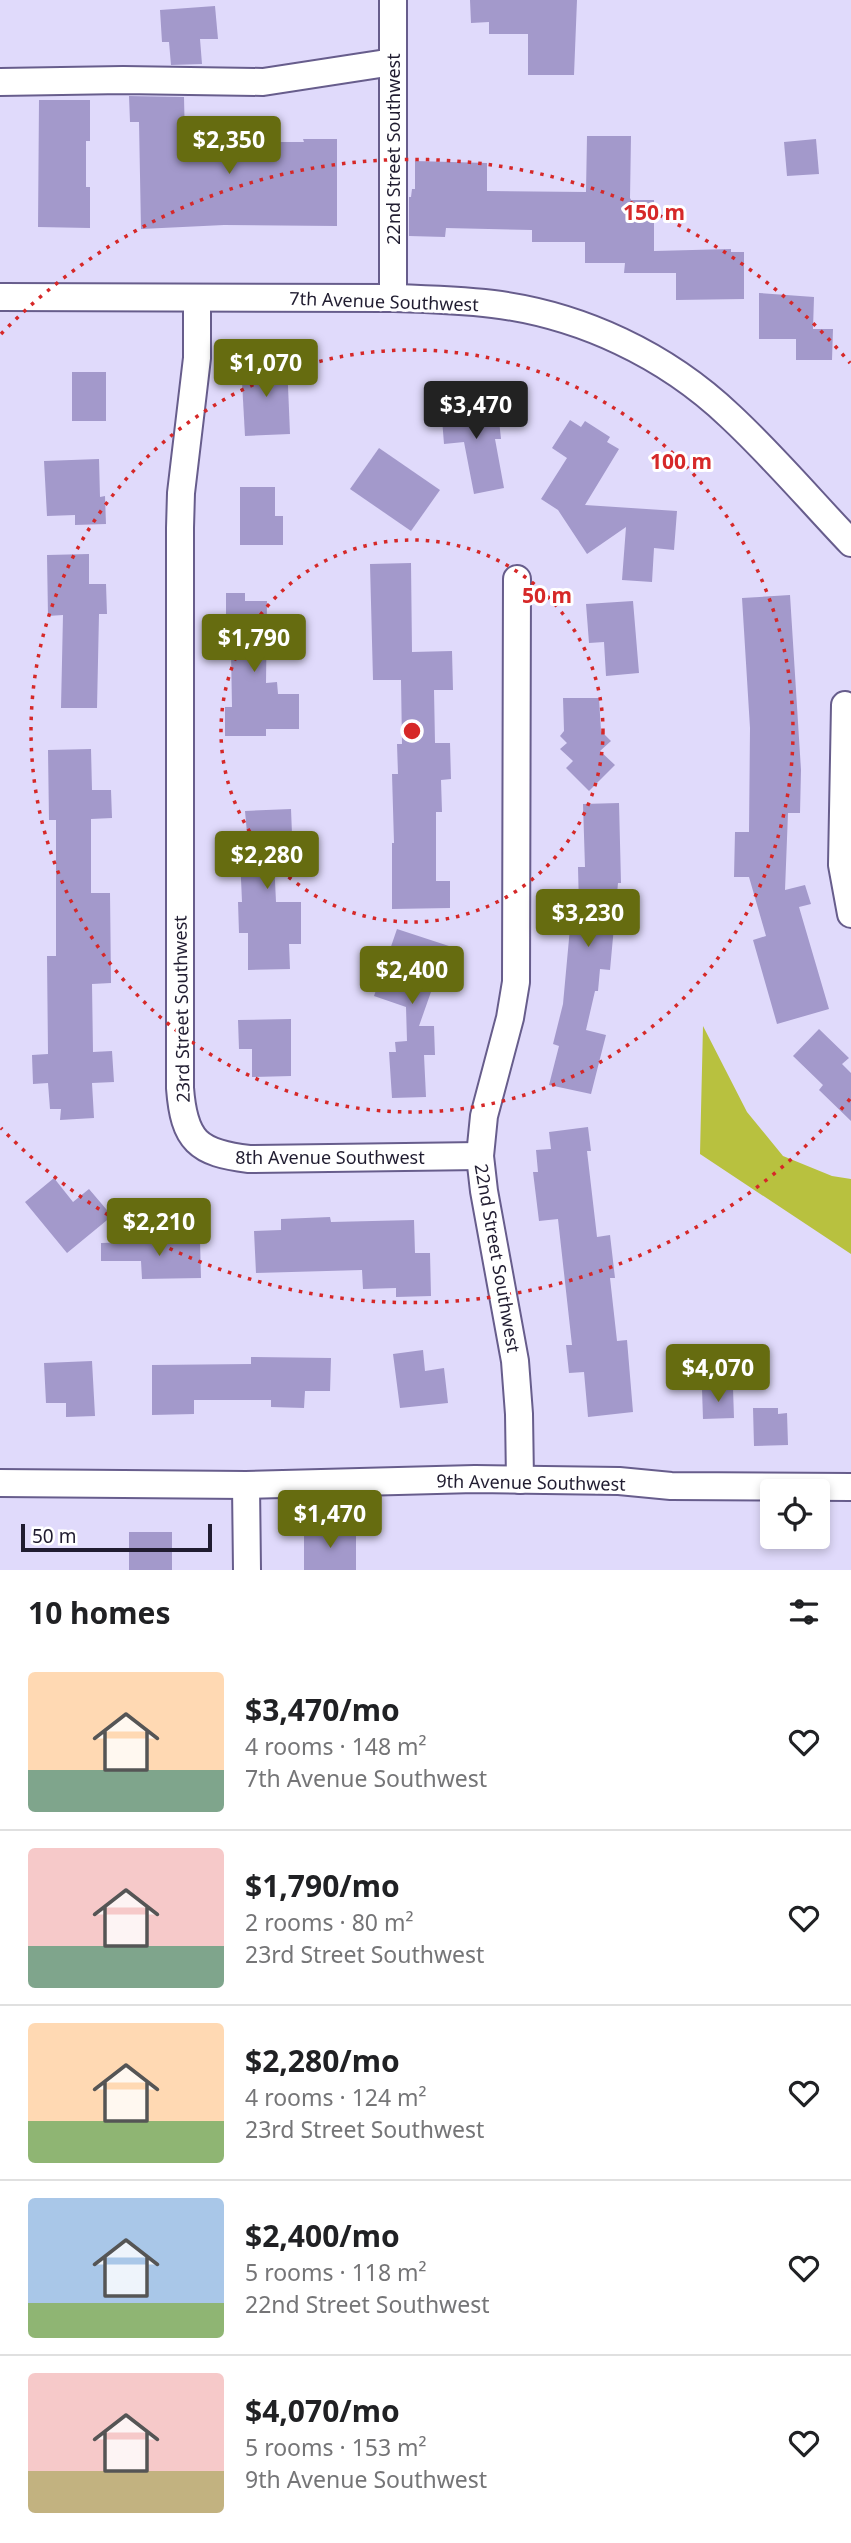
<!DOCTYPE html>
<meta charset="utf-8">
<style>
body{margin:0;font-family:"Noto Sans",sans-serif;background:#f2f2f2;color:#202124;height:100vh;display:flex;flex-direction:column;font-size:26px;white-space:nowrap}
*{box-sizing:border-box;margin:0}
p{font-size:23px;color:#757577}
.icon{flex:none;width:38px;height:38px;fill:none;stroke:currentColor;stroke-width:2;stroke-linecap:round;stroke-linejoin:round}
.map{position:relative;height:1570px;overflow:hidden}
.drawer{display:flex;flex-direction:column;background:#fff;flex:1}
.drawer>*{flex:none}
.fabs{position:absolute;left:760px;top:1479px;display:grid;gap:14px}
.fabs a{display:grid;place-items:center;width:70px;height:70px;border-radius:7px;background:#fff;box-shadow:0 4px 10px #0003;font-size:35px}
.scale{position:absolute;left:21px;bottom:18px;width:191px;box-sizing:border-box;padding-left:7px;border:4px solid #201c30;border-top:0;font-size:19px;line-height:24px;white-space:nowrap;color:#201c30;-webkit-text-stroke:5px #fff;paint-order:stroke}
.price{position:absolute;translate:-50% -60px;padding:0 16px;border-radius:7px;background:#666c10;color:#fff;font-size:23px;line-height:46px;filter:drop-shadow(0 2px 4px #0008)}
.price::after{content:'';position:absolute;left:50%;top:42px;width:21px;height:16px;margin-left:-10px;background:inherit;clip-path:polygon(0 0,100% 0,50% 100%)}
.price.selected{background:#222;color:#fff}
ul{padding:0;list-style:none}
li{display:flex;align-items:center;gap:21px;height:175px;padding:0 28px}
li+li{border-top:2px solid #e0e0e0}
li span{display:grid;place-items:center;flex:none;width:196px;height:140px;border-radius:7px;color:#555}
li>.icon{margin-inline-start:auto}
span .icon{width:84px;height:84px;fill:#fffc;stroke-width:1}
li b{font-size:30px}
h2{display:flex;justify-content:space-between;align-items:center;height:84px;padding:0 28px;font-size:30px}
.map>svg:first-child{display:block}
</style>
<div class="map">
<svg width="851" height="1570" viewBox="0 0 851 1570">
<rect width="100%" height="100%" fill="#e0dafb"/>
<!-- green -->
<path fill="#b8c13f" d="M703 1026 747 1112 783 1156 832 1176 851 1179V1254L700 1154Z"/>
<!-- building -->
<g fill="#a399cb">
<path d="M470 0H577L574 75H528V34H489V22L471 23Z"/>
<path d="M215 6 218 39H200L202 64 171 65 169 42H162L160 10Z"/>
<path d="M129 96 184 97 185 142H304L303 139H337V226L224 225 141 229 139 122H130Z"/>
<path d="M39 100H90V141H86V187H90V228L38 227Z"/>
<path d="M587 136H631L630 198 631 200H654V251L731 249V252H744V299L676 300V273H624L625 263H585V242H532V230L446 228 445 237 409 236V197H411L412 189H415V161L487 163V191L586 192Z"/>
<path d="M816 139 819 174 787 176 784 142Z"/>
<path d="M759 293 814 297 813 329H833L832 360H796V339H759Z"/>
<path d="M287 362 290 434 245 436 241 364Z"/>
<rect x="72" y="372" width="34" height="49"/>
<path d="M497 401 501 439H495L504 488 474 494 464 442 444 444 441 406Z"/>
<path d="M570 420 581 427 585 421 610 437 607 442 619 449 585 505 677 511 674 550 654 548 652 582 622 580 626 527 587 554 558 510 541 499 567 458 552 448Z"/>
<path d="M379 448 440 490 411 531 350 489Z"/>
<path d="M99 459 100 497 105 496 106 524 75 525V515L47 516 44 461Z"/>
<path d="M240 487H275V516H283V545H240Z"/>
<path d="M89 554V584H106L107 614H99L97 708H61L63 615 48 616 47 555Z"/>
<path d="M411 563 412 652 452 651 453 690H434L435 743H450L451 779 441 780 442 812H436V881H450V908L392 909V843H394L392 774H398L397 744H402L401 680H373L370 564Z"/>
<path d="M226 593H245V601H267L266 683 277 682 278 694H299V729H266V736H225V707H232L231 652H228V638H226Z"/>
<path d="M790 595 801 770 800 813H788L785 890 805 885 811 904 799 907 829 1009 777 1024 753 940 766 936 749 877H734L735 832H749L750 728 742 598Z"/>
<path d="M633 601 639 673 606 676 604 642 589 643 586 604Z"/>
<path d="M563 698H599L601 731 611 741 600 751 615 765 589 791 566 768 573 761 560 749 567 743 560 736 564 731Z"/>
<path d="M91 749 92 790H111L112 818 91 819V893H110L111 983 92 984 93 1052 112 1051 114 1082 92 1083 94 1118 60 1120 61 1109H50L48 1083 33 1084 32 1055 48 1054 47 956H56V820H49L48 750Z"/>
<path d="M619 803 621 883H618L610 970 600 969 598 991H595L586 1030 606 1035 591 1094 549 1085 559 1046 553 1044 563 1004 570 928 562 927 564 906 579 908 578 867H585L583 804Z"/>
<path d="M291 809 293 859 274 860 276 902H301V944H289L290 969 248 970V933H239L238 902H242L239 833H247L245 811Z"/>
<path d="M397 929 452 947 443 974 438 972 419 1026H434L435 1055H424L426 1097 392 1098 389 1052H396L395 1042 407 1041 406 1007 374 996Z"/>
<path d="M291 1019V1076L252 1077V1049H239L238 1020Z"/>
<path d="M819 1029 849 1058 842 1064 851 1073V1121L819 1090 823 1085 793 1056Z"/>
<path d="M588 1127 591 1151H587L597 1237 610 1235 615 1278H610L617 1341 627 1340 633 1412 588 1417 584 1372 569 1373 566 1345H572L558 1219 539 1221 533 1172H538L536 1150 551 1149 549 1132Z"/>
<path d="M54 1178 73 1202 89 1189 112 1216 67 1253 25 1202Z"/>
<path d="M330 1217 331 1222 414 1220 415 1253H430L431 1296 396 1297V1288L363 1289 362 1270 256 1273 254 1231 281 1230V1219Z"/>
<path d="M200 1240 201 1278 142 1279 141 1261H101V1243Z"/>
<path d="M423 1350 425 1371 444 1368 448 1403 400 1408 393 1354Z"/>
<path d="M251 1357 331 1358 330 1391H305L304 1408 271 1407V1400H194V1414L152 1415V1365L251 1364Z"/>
<path d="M92 1361 95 1416 66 1417V1403H46L44 1363Z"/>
<path d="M733 1388 734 1418 703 1419 702 1389Z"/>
<path d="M753 1408H778V1414L787 1413 788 1445 754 1446Z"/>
<path d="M304 1529 356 1530V1570H304Z"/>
<rect x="129" y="1532" width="43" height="38"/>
</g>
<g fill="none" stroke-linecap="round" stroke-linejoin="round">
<defs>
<g id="minor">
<path d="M0 82 123 80 263 82 393 62"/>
<path d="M0 297 393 298C426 299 460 300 493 304 581 315 666 355 730 416 773 456 811 501 851 543"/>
<path d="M197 298V358L181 493 180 528V1088C184 1141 198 1153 249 1159L480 1156"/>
<path d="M393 298V0"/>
<path d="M517 579 516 982 510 1018 484 1116 480 1156 484 1191 515 1361 519 1414 520 1480"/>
<path d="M845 705 842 865 851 914"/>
<path d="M0 1483 246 1485 475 1479 619 1481 671 1486 851 1487"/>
<path d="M246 1485 247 1570"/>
</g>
</defs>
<!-- minor casing -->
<use href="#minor" stroke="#675d8c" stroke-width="30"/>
<!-- minor -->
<use href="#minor" stroke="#fff" stroke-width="26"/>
</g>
<!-- distance rings -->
<g fill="none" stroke="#d62828" stroke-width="3.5" stroke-dasharray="3.5 7">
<circle cx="412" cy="731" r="191"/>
<circle cx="412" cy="731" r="381"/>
<path d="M850 1099A572 572 0 0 1 1 1128M1 334A572 572 0 0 1 850 363"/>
</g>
<g text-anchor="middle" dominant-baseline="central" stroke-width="6" stroke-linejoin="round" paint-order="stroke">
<!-- street labels -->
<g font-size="18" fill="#201c30" stroke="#fff">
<text transform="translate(393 149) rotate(-90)">22nd Street Southwest</text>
<text transform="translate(384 301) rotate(2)">7th Avenue Southwest</text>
<text transform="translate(181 1009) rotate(-91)">23rd Street Southwest</text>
<text x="330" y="1157">8th Avenue Southwest</text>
<text transform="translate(498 1258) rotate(80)">22nd Street Southwest</text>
<text transform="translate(531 1482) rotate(1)">9th Avenue Southwest</text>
</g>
</g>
<circle cx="412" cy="731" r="10" fill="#d62828" stroke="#fff" stroke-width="3.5"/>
<g font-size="21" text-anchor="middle" font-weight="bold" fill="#d62828" stroke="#fff" stroke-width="6" stroke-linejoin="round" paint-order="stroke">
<text x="654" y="220">150 m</text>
<text x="681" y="469">100 m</text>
<text x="547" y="603">50 m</text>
</g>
</svg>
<div class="fabs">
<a><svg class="icon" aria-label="locate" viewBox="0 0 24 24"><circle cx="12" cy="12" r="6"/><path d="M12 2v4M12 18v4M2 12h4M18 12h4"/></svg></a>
</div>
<div class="scale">50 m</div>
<b class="price" style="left:229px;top:176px">$2,350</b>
<b class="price" style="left:266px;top:399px">$1,070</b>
<b class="price selected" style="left:476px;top:441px">$3,470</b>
<b class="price" style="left:254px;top:674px">$1,790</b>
<b class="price" style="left:267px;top:891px">$2,280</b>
<b class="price" style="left:588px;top:949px">$3,230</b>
<b class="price" style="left:412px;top:1006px">$2,400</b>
<b class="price" style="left:159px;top:1258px">$2,210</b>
<b class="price" style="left:718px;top:1404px">$4,070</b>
<b class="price" style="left:330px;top:1550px">$1,470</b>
</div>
<section class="drawer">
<h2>10 homes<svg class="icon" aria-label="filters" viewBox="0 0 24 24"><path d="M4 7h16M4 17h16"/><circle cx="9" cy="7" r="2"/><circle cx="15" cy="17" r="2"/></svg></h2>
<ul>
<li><span style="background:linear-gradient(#ffd9b3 70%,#7fa58c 0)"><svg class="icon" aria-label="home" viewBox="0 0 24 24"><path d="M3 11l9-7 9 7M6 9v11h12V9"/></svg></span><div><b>$3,470/mo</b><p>4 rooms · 148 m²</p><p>7th Avenue Southwest</p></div><svg class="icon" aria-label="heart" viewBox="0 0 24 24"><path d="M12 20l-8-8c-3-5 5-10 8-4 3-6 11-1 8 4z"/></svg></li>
<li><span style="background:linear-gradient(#f6c9c9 70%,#7fa58c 0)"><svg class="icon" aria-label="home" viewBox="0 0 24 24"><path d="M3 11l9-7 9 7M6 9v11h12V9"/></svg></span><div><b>$1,790/mo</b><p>2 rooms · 80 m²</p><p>23rd Street Southwest</p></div><svg class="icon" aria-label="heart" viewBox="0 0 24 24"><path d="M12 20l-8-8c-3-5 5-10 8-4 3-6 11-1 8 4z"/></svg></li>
<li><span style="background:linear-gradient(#ffd9b3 70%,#8fb573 0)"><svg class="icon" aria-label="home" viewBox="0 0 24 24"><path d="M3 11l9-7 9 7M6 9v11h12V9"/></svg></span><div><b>$2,280/mo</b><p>4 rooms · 124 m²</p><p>23rd Street Southwest</p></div><svg class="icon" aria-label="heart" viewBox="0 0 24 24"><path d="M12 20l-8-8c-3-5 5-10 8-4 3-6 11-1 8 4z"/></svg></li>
<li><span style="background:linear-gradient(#a9c7e8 75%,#8fb573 0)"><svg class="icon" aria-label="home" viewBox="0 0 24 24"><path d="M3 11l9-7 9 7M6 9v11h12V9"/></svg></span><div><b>$2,400/mo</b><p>5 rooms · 118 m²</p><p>22nd Street Southwest</p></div><svg class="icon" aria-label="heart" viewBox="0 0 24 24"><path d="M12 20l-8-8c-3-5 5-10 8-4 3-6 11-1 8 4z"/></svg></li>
<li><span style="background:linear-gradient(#f6c9c9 70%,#c2b280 0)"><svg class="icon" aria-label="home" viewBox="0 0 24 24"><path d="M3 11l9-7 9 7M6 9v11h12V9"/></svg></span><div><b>$4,070/mo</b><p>5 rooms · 153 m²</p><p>9th Avenue Southwest</p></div><svg class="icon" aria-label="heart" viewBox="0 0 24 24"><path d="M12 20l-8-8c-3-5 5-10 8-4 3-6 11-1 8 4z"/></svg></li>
</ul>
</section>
